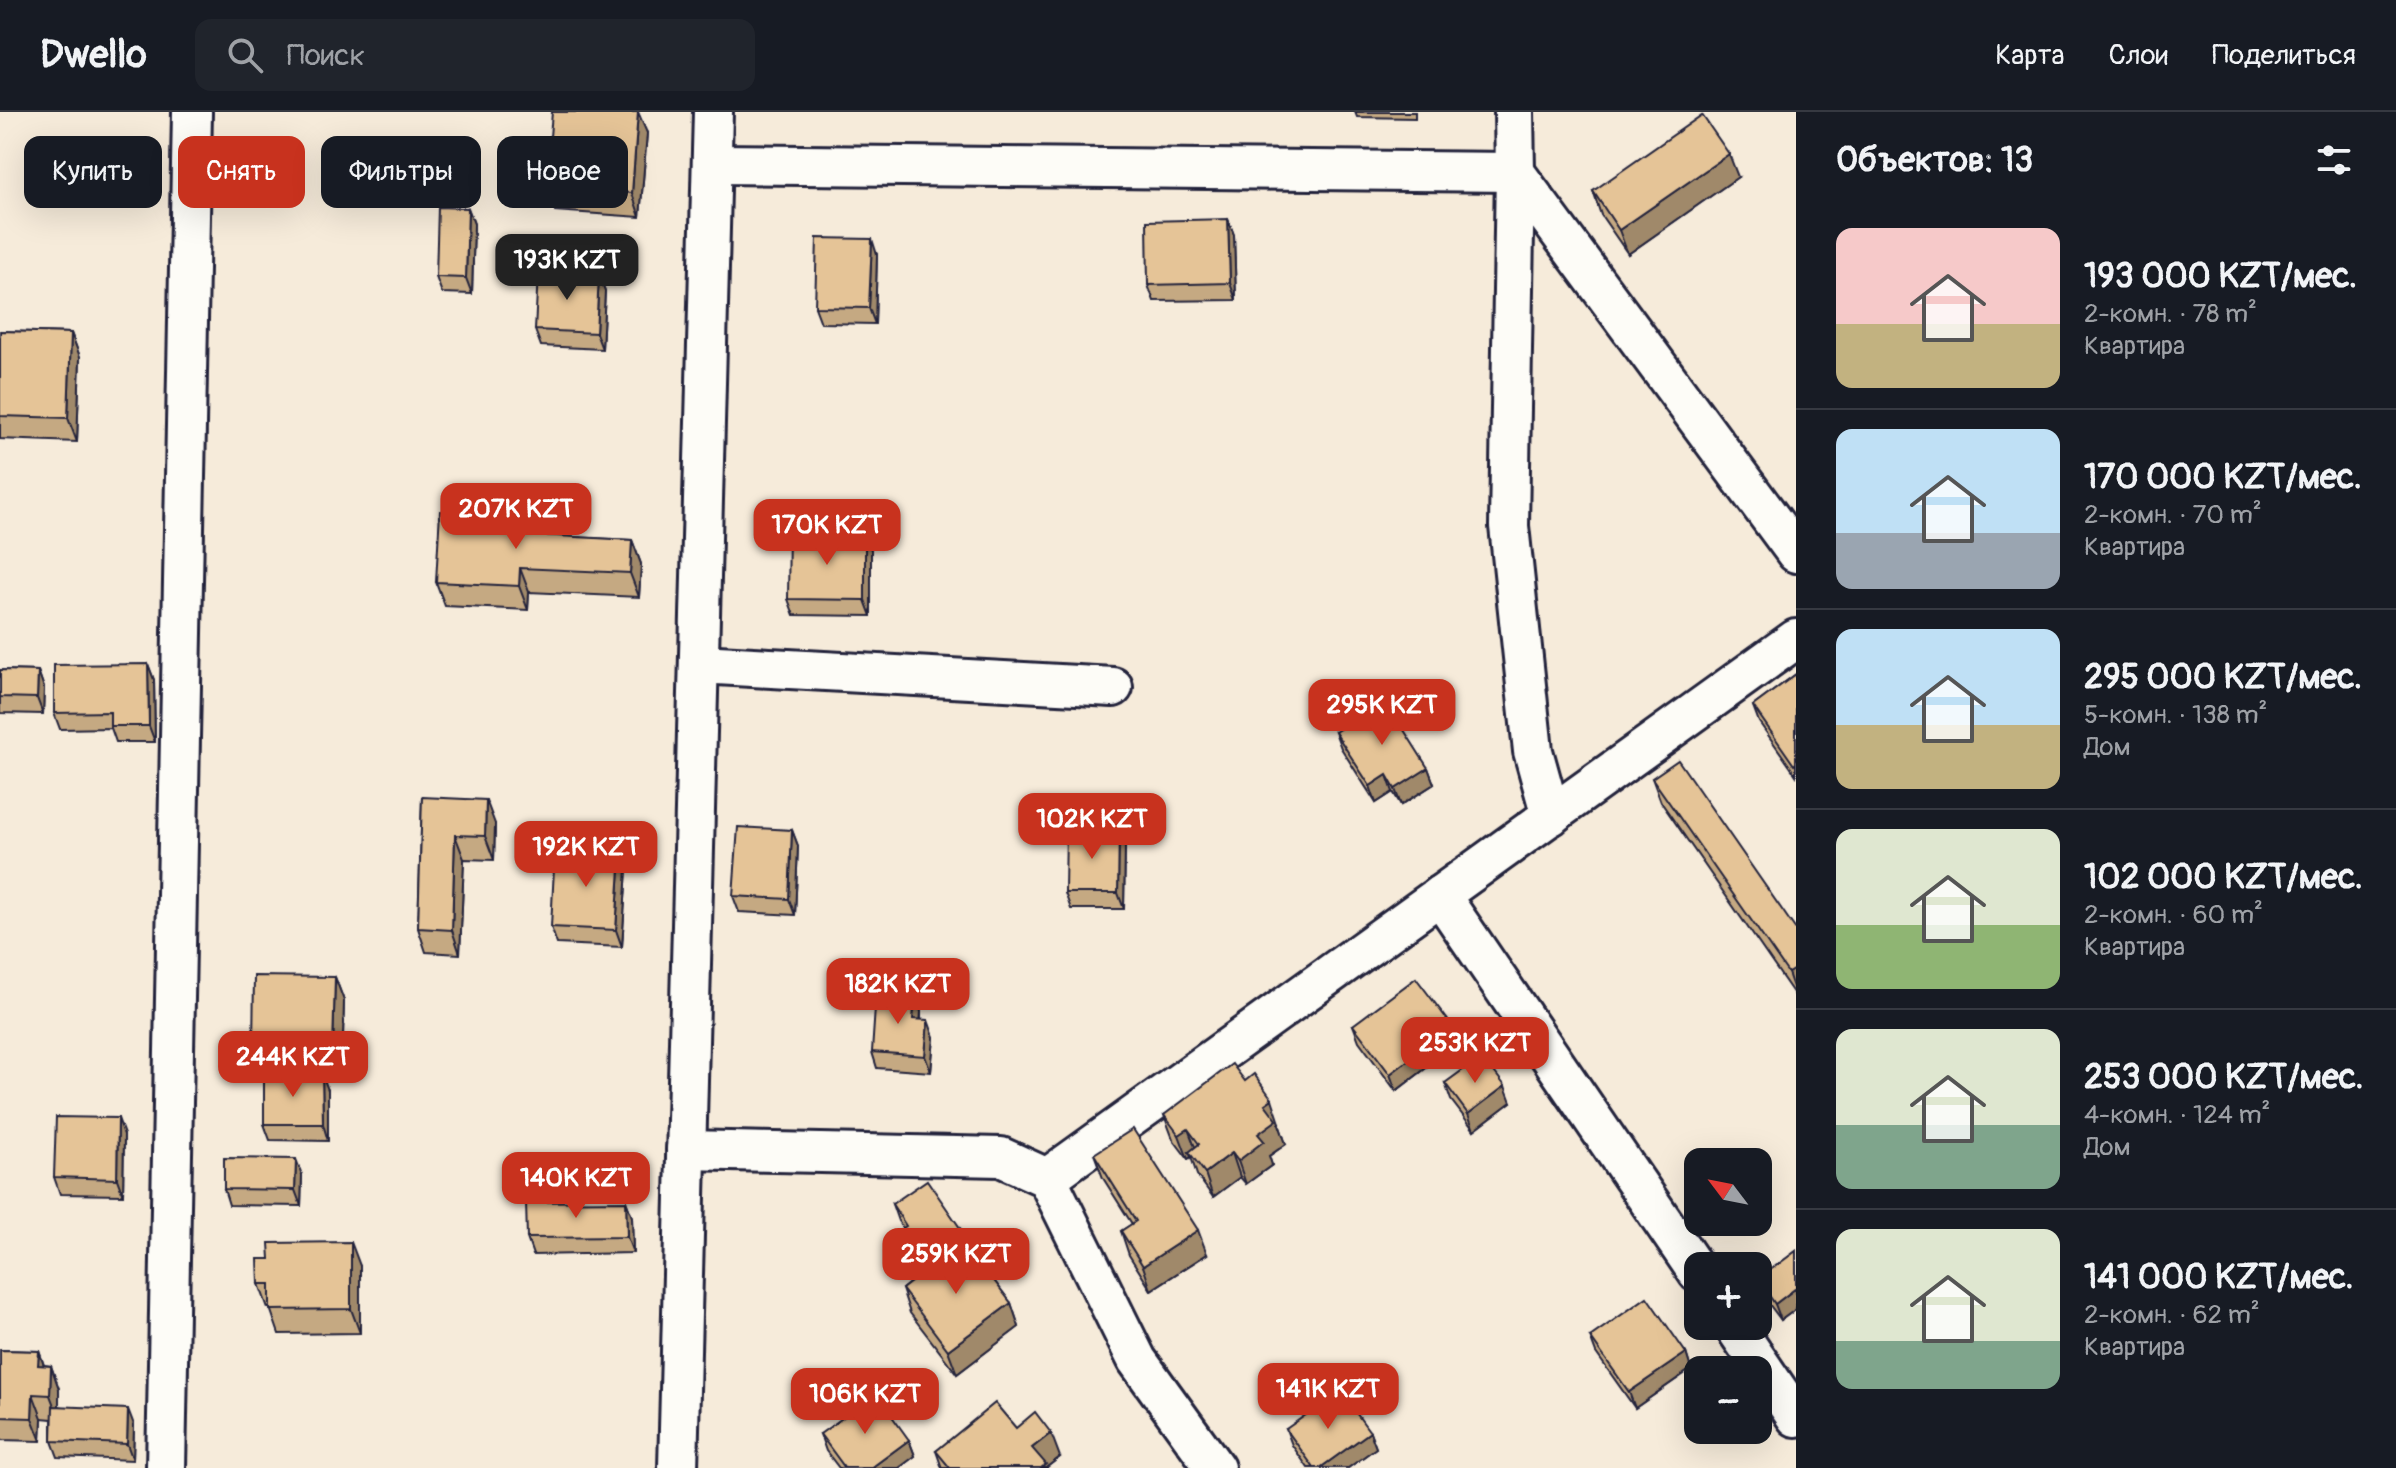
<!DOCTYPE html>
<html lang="ru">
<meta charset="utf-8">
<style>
body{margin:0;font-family:Pangolin,sans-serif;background:#20242c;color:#f1f3f6;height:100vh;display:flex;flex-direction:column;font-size:30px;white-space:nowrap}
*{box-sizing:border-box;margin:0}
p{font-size:26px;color:#9ea1a6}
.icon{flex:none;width:44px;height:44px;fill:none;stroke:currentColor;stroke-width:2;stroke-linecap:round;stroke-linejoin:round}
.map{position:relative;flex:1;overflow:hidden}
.details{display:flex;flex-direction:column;background:#171b24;width:600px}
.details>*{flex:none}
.hud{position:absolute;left:24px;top:24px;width:760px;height:72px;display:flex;gap:16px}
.needle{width:52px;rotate:302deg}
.buttons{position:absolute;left:1684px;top:1036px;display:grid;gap:16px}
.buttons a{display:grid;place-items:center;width:88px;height:88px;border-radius:16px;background:#171b24;box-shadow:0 8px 32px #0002;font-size:40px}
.price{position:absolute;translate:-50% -68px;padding:0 18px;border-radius:16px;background:#c8321e;color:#fff;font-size:26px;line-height:52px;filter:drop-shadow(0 2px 4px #0008)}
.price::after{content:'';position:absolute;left:50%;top:48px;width:24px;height:18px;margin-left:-12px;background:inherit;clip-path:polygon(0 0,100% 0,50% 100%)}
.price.active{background:#222;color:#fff}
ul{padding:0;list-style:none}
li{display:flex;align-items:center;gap:24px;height:200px;padding:0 40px}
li+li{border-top:2px solid #363941}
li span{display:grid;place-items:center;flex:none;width:224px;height:160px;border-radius:16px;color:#555}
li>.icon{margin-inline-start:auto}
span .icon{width:96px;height:96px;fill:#fffc;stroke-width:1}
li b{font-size:34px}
h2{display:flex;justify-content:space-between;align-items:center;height:96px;padding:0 40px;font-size:34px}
.chip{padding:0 28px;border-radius:16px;background:#171b24;box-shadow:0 8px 32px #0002;font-size:28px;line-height:72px}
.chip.active{background:#c8321e;color:#fff}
header{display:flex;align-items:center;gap:48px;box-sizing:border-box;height:112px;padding:0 40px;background:#171b24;border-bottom:2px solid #363941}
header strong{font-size:38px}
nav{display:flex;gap:44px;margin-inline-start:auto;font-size:28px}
.search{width:560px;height:72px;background:#20242c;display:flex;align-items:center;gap:20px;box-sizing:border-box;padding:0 28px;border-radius:16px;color:#9ea1a6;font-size:30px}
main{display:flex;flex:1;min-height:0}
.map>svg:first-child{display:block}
</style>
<header>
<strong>Dwello</strong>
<div class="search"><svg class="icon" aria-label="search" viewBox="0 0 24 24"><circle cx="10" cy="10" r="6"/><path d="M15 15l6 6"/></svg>Поиск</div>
<nav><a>Карта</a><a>Слои</a><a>Поделиться</a></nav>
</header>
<main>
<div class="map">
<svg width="1796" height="1356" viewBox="0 0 1796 1356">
<rect width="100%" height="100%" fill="#f6ebda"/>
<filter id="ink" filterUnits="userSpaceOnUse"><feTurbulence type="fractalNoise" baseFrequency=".0125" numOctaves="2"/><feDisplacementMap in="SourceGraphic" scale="16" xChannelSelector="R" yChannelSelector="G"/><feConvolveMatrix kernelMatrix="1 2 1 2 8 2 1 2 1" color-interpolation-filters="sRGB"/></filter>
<g filter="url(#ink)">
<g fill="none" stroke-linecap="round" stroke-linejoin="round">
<defs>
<g id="street">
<path d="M1514 0 1515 60 1509 414 1533 639 1551 704"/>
<path d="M712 52 1515 60"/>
<path d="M1515 60 1796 441"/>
<path d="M699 552 1113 575"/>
<path d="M1440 783 1698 1161"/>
<path d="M686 1038 1001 1045 1047 1066 1137 1248 1215 1356"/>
<path d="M1047 1066 1796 527"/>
<path d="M1734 1214 1796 1305"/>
<path d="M166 1356 192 0"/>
<path d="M678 1356 713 0"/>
</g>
</defs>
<!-- street casing -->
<use href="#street" stroke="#22223b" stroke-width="44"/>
<!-- street -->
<use href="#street" stroke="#fdfcf7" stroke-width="38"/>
</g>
<!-- wall -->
<g fill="#c5a982" stroke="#22223b" stroke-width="2">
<path d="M1355 0H1415V6L1357 5Z"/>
<path d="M647 21 640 105 555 99 546 75Z"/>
<path d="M1738 65 1628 142 1601 103 1593 79Z"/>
<path d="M468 96 474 112 472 182 442 181 436 165Z"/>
<path d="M1228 107 1234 123 1236 188 1154 189 1148 173Z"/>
<path d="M877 143 875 212 821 211 815 195Z"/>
<path d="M599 163 605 179 602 237 541 234 535 218Z"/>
<path d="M0 219 71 221 80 245 77 330 0 327Z"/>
<path d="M520 403 528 423 632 428 641 452 639 485 529 480 528 498 445 494 436 470Z"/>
<path d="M871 438V504L794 503 788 487Z"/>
<path d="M148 552 154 568 155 630H116L111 616 60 617 54 601Z"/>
<path d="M0 558 38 559 44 576 43 602 0 601Z"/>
<path d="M1796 562V663L1759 610 1753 594Z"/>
<path d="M1335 620 1428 656 1434 672 1401 693 1393 680 1376 691 1341 636Z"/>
<path d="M1652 666 1796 818V885L1661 690Z"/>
<path d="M422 685 495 712 494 748 464 747 460 842 426 840 418 816Z"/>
<path d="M792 718 798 734 795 803 739 800 733 784Z"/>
<path d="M1125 733 1124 797H1071L1065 781Z"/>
<path d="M627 756 622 835 557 832 551 815Z"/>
<path d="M335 865 344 889 342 960 262 958 253 935Z"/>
<path d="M921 900V908L934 925 931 960 877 956 872 940Z"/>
<path d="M1353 913 1453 915 1459 931 1396 979 1359 929Z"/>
<path d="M1245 969 1280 1011 1279 1012 1286 1032 1269 1044 1272 1053 1246 1072 1240 1065 1213 1085 1197 1063 1191 1045 1188 1047 1173 1027 1164 1003Z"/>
<path d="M1445 971 1511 990 1474 1018 1451 988Z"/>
<path d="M328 978V1029L270 1028 264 1012Z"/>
<path d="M124 1023 123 1083 60 1082 54 1065Z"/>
<path d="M1094 1042 1207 1142 1151 1178 1129 1143 1121 1119 1132 1112 1103 1066Z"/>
<path d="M302 1063 301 1094 229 1093 224 1077Z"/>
<path d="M626 1089 632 1105 633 1141 533 1143 527 1126Z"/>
<path d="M892 1092 972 1140 1011 1191 1019 1215 957 1262 910 1201 902 1177 918 1164 900 1139 894 1122 903 1116 898 1109Z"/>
<path d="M1796 1139V1197L1781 1208 1763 1184 1758 1169Z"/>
<path d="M360 1154V1221L279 1222 270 1196H268L259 1172Z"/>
<path d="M1590 1225 1686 1241 1691 1257 1635 1296 1596 1241Z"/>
<path d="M0 1238 39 1239 44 1253 51 1254 59 1277V1294L134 1313 133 1348 58 1345 52 1329V1307L42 1306 41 1329 0 1328Z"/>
<path d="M1016 1316 1060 1345 1047 1355V1356H942L936 1339Z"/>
<path d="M1286 1317 1370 1320 1376 1336 1348 1356H1308L1292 1333Z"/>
<path d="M820 1322 909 1328 915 1344 899 1356H839L826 1339Z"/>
</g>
<!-- shaded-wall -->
<g fill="#a0896a" stroke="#22223b" stroke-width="2">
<path d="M638 0 647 21 640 105 632 81Z"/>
<path d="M1729 42 1738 65 1628 142 1619 118Z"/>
<path d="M468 96 474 112 472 182 466 166Z"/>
<path d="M1228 107 1234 123 1236 188 1230 171Z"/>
<path d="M872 127 877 143 875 212 869 196Z"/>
<path d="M599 163 605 179 602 237 596 221Z"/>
<path d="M71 221 80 245 77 330 68 306Z"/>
<path d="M520 403 529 426 520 422Z"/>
<path d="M865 422 871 438V504L865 488Z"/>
<path d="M632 428 641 452 639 485 630 461Z"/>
<path d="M520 456 529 480 528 498 519 474Z"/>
<path d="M148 552 154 568 155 630 149 614Z"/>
<path d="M38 559 44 576 43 602 37 586Z"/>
<path d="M1428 656 1434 672 1401 693 1395 677Z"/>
<path d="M1387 663 1393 680 1376 691 1370 674Z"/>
<path d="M486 688 495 712 494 748 485 724Z"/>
<path d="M1119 717 1125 733 1124 797 1118 781Z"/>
<path d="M792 718 798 734 795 803 789 787Z"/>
<path d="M455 723 464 747 460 842 452 818Z"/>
<path d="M621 740 627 756 622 835 616 818Z"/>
<path d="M1796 856V884L1788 861Z"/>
<path d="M335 865 344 889 342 960 333 936Z"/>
<path d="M915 884 921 900 919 924 913 907Z"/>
<path d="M928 908 934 925 931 960 925 944Z"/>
<path d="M1453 915 1459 931 1396 979 1390 962Z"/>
<path d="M322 962 328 978V1029L323 1012Z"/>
<path d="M1505 974 1511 990 1474 1018 1468 1002Z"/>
<path d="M1272 987 1280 1011 1279 1012 1286 1032 1269 1044 1272 1053 1246 1072 1238 1049 1258 1022 1265 992Z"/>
<path d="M118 1006 124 1023 123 1083 117 1067Z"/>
<path d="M1188 1017 1197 1040H1189L1191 1045 1188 1047 1179 1023Z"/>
<path d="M1232 1041 1240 1065 1213 1085 1205 1061Z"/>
<path d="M296 1047 302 1063 301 1094 295 1078Z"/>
<path d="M626 1089 632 1105 633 1141 627 1125Z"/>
<path d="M1198 1118 1207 1142 1151 1178 1143 1154Z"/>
<path d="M967 1126 973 1142 926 1175 920 1159Z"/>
<path d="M351 1130 360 1154V1221L351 1197Z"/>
<path d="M1796 1176V1197L1781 1208 1775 1192Z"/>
<path d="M1011 1191 1019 1215 957 1262 948 1238Z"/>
<path d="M39 1239 47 1263 38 1253Z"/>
<path d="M1686 1241 1691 1257 1635 1296 1629 1280Z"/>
<path d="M51 1254 59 1277V1307L50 1283Z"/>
<path d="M33 1282 42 1306 41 1329 32 1306Z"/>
<path d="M128 1297 134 1313 133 1348 127 1332Z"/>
<path d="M1370 1320 1376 1336 1348 1356H1320Z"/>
<path d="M1051 1321 1060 1345 1047 1355V1356H1040L1032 1336Z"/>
<path d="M909 1328 915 1344 899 1356H871Z"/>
</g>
<!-- building -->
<g fill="#e5c497" stroke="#22223b" stroke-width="2">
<path d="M552 0H638L632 81 546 75Z"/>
<path d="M1702 3 1729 42 1619 118 1593 79Z"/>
<path d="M438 95 468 96 466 166 436 165Z"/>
<path d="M1228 107 1230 171 1148 173 1147 109Z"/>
<path d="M817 126 872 127 869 196 815 195Z"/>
<path d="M538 160 599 163 596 221 535 218Z"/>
<path d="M0 219 71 221 68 306 0 304Z"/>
<path d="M440 399 520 403V422L632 428 630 461 520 456 519 474 436 470Z"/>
<path d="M789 421 865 422V488L788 487Z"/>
<path d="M148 552 149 614H110V600L54 601V553Z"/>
<path d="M0 558 38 559 37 586 0 585Z"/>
<path d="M1796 562V651L1794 653 1753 594Z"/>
<path d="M1385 588 1428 656 1395 677 1387 663 1370 674 1335 620Z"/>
<path d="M1678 648 1796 818V856L1788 861 1652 666Z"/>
<path d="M422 685 486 688 485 724 455 723 452 818 418 816Z"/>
<path d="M738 715 792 718 789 787 733 784Z"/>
<path d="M1066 716 1119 717 1118 781H1065Z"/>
<path d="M555 736 621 740 616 818 551 815Z"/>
<path d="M254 864 335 865 333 936 253 935Z"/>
<path d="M1416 866 1453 915 1390 962 1353 913Z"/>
<path d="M876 881 915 884 913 907 928 908 925 944 872 940Z"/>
<path d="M1482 944 1505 974 1468 1002 1445 971Z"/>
<path d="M1232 952 1245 969 1254 962 1272 987 1265 992 1277 1008 1258 1022 1264 1029 1238 1049 1232 1041 1205 1061 1189 1040 1199 1032 1188 1017 1179 1023 1164 1003Z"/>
<path d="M322 962 323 1012H264V963Z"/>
<path d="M56 1005 118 1006 117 1067 54 1065Z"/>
<path d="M1133 1017 1198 1118 1143 1154 1121 1119 1136 1109 1094 1042Z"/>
<path d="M224 1046 296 1047 295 1078 224 1077Z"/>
<path d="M927 1068 967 1126 920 1159 894 1122 906 1114 892 1092Z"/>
<path d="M626 1089 627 1125 527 1126 526 1090Z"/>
<path d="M964 1129 1011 1191 948 1238 902 1177Z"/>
<path d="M351 1130V1197L270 1198V1172H259L258 1147H270L269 1131Z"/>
<path d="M1796 1139V1176L1775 1192 1758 1167Z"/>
<path d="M1647 1185 1686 1241 1629 1280 1590 1225Z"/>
<path d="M0 1238 39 1239 38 1253 51 1254 50 1283 33 1282 32 1306 0 1305Z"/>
<path d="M1340 1279 1370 1320 1320 1356H1314L1286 1317Z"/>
<path d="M876 1282 909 1328 871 1356H845L820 1322Z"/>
<path d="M995 1291 1016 1316 1035 1300 1051 1321 1032 1336 1046 1352 1041 1356H950L936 1339Z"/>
<path d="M53 1294 128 1297 127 1332 52 1329Z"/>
</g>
</g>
</svg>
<div class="buttons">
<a><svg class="needle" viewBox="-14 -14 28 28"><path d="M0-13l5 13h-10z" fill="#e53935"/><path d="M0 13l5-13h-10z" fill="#9ea1a6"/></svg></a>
<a>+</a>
<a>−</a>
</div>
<b class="price active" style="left:567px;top:190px">193K KZT</b>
<b class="price" style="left:516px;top:439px">207K KZT</b>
<b class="price" style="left:827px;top:455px">170K KZT</b>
<b class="price" style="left:1382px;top:635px">295K KZT</b>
<b class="price" style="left:1092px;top:749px">102K KZT</b>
<b class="price" style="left:586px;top:777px">192K KZT</b>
<b class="price" style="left:898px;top:914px">182K KZT</b>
<b class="price" style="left:1475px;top:973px">253K KZT</b>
<b class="price" style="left:293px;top:987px">244K KZT</b>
<b class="price" style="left:576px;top:1108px">140K KZT</b>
<b class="price" style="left:956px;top:1184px">259K KZT</b>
<b class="price" style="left:1328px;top:1319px">141K KZT</b>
<b class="price" style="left:865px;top:1324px">106K KZT</b>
<div class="hud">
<a class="chip">Купить</a>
<a class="chip active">Снять</a>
<a class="chip">Фильтры</a>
<a class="chip">Новое</a>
</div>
</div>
<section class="details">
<h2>Объектов: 13<svg class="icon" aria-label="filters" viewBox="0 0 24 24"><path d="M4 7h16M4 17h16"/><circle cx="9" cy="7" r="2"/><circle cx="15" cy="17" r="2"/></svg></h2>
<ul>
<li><span style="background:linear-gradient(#f6c9c9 60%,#c2b280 0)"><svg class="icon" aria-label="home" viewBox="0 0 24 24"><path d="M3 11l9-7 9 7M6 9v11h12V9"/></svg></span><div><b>193 000 KZT/мес.</b><p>2-комн. · 78 m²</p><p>Квартира</p></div></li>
<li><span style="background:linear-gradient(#bfe0f5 65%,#9aa5b1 0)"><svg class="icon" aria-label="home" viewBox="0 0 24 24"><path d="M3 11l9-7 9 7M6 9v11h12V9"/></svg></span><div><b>170 000 KZT/мес.</b><p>2-комн. · 70 m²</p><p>Квартира</p></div></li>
<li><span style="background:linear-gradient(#bfe0f5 60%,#c2b280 0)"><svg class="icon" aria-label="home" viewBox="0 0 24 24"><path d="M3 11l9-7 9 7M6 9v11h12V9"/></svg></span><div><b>295 000 KZT/мес.</b><p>5-комн. · 138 m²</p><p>Дом</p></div></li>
<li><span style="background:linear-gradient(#dfe7d0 60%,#8fb573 0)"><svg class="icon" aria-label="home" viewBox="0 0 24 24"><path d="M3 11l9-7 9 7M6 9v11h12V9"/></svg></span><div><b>102 000 KZT/мес.</b><p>2-комн. · 60 m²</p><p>Квартира</p></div></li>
<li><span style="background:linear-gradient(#dfe7d0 60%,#7fa58c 0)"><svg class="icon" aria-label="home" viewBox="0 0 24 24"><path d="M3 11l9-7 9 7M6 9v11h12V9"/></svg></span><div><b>253 000 KZT/мес.</b><p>4-комн. · 124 m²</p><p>Дом</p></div></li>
<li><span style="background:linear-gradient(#dfe7d0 70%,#7fa58c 0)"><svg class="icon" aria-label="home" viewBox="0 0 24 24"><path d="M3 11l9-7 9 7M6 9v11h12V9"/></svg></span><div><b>141 000 KZT/мес.</b><p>2-комн. · 62 m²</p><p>Квартира</p></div></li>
</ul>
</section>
</main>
